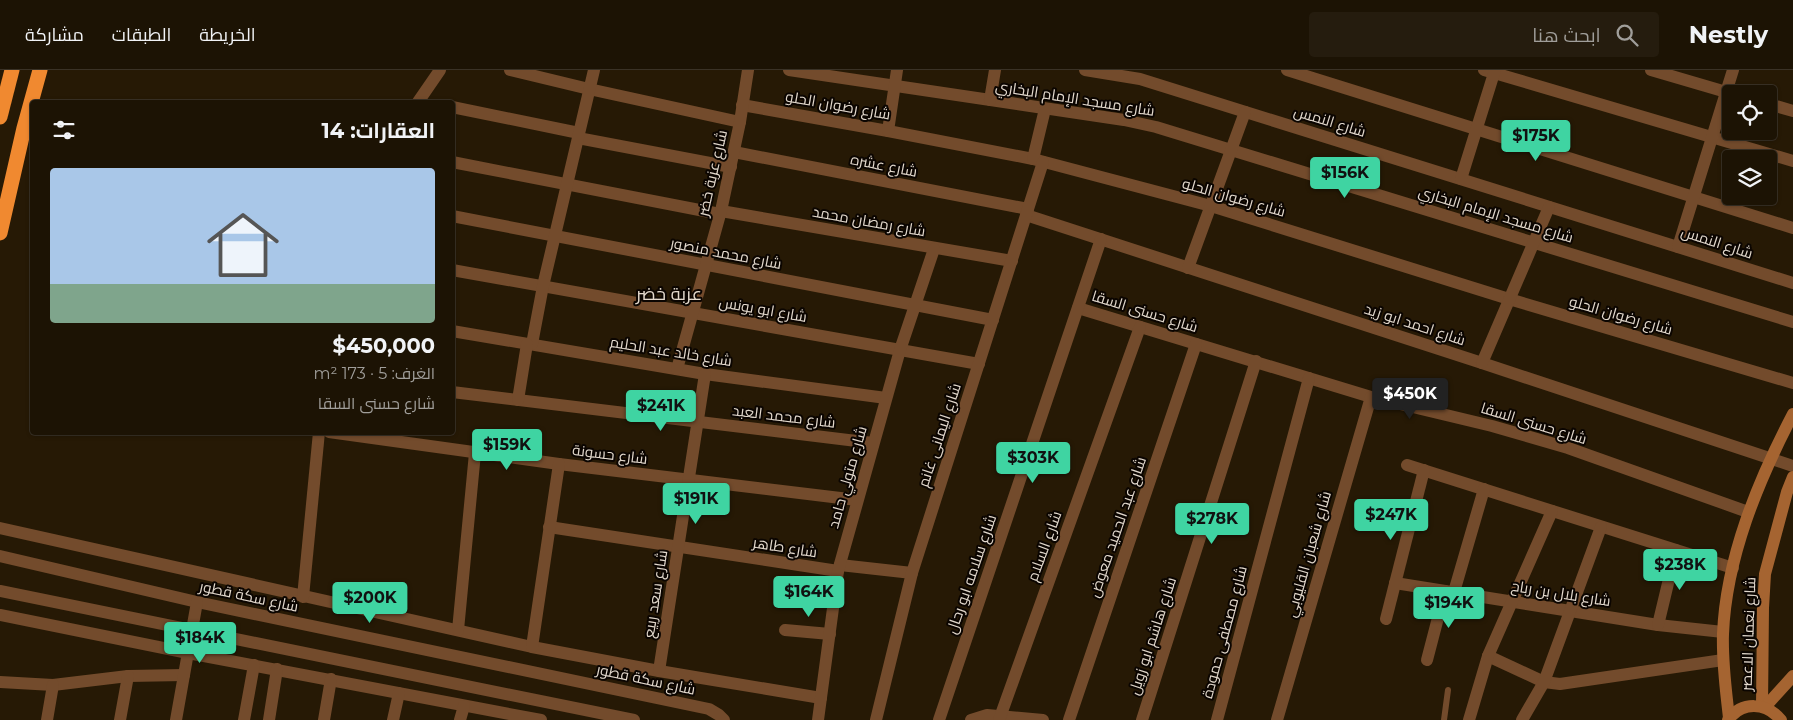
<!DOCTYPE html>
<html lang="ar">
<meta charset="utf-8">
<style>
body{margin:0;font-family:Montserrat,Cairo,sans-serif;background:#251c0e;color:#f1f3f6;direction:rtl;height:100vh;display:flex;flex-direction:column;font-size:19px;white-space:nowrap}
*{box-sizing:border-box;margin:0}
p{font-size:16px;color:#a09e9a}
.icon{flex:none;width:28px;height:28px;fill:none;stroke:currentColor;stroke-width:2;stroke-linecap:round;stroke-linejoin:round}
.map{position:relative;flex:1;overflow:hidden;direction:ltr}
.details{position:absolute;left:30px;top:30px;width:425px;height:335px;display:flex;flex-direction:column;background:#1c1304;border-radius:5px;box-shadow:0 1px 4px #0004,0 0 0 1px #3a3226;direction:rtl}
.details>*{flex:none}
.fabs{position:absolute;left:1722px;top:15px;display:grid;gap:10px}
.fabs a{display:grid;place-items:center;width:55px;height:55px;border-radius:5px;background:#1c1304;box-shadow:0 1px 4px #0004,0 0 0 1px #3a3226;font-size:25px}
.price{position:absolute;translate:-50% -42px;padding:0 11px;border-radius:5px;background:#3fd4a2;color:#111;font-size:16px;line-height:32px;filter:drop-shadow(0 1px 2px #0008)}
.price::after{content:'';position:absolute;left:50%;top:30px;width:15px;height:11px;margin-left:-8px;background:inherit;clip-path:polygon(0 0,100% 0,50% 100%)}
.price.on{background:#222;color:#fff}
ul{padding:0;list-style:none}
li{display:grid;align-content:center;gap:10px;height:265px;padding:0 20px}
li span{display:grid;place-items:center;height:155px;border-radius:5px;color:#555}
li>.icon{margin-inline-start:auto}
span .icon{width:90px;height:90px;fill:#fffc;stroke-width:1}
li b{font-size:21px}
h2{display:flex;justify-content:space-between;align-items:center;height:60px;padding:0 20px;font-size:21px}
header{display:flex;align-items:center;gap:30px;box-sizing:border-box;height:70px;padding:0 25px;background:#1c1304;border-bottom:1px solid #3a3226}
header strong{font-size:24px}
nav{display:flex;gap:28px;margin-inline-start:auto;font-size:18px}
.search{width:350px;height:45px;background:#251c0e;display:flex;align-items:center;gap:12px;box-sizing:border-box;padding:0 18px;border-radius:5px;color:#a09e9a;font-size:19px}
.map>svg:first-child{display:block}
</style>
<header>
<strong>Nestly</strong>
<div class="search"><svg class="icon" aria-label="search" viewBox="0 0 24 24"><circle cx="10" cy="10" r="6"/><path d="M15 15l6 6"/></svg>ابحث هنا</div>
<nav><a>الخريطة</a><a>الطبقات</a><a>مشاركة</a></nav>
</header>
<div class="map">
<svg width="1793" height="650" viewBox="0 0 1793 650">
<rect width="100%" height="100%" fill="#261905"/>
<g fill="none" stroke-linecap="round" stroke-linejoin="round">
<!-- lane -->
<path stroke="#734b2c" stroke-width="6" d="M1444 650 1448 620"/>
<!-- street -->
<g stroke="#734b2c" stroke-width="12">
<path d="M510 0 589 19 740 52"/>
<path d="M789 0 1124 50 1156 57 1793 252"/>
<path d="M1085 0 1140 9 1793 213"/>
<path d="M1287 0 1793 158"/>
<path d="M1484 0 1793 91"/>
<path d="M1651 0 1733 24"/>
<path d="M990 30 995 0"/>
<path d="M418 32 440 0"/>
<path d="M1769 34 1793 41"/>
<path d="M742 35 888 61 1033 89 1211 136 1509 229 1793 313"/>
<path d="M452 37 579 63"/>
<path d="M888 61 897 0"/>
<path d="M578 68 731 97"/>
<path d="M734 82 1028 139"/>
<path d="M1033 89 1045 39"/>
<path d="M452 92 720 144"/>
<path d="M1461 109 1495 0"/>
<path d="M721 141 1012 191"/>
<path d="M1026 145 1482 293 1793 396"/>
<path d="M452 146 993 250"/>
<path d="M1678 177 1733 0"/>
<path d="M1188 198 1245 42"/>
<path d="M452 200 979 294"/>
<path d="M1078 238 1371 327 1492 356 1568 378 1748 442"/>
<path d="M452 261 705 304 886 328"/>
<path d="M532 274 543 216 594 0"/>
<path d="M1482 293 1549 137"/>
<path d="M677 299 721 141 740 52 748 0"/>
<path d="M452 322 873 373"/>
<path d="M518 330 527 274"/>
<path d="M329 362 559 394 857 430"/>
<path d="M1407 395 1733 498"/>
<path d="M549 457 838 501"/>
<path d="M0 458 532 577 659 601 821 628"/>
<path d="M0 486 197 532 709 639 719 645 724 650"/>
<path d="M840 495 912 503"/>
<path d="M1395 513 1658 555 1723 562"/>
<path d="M0 521 634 650"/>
<path d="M1454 522 1484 419"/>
<path d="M303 527 319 362"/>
<path d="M0 545 188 583 541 650"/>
<path d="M1386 549 1424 400"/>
<path d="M1658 555 1676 480"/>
<path d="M458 560 475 383"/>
<path d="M785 560 830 564"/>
<path d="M532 577 559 394"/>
<path d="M1488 586 1544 612 1560 614 1723 590"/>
<path d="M1427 590 1445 521"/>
<path d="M659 601 705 304"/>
<path d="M0 612 53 615 128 606 184 605"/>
<path d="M47 650 53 615"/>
<path d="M120 650 128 606"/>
<path d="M176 650 197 532"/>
<path d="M244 650 254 595"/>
<path d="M269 650 277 599"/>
<path d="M324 650 331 609"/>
<path d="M393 650 399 623"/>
<path d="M460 650 464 636"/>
<path d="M818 650 838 501 900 280 934 179"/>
<path d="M876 650 912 503 1043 92"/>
<path d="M939 650 1101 169"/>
<path d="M971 650 987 645 1043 650"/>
<path d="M999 650 1140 257"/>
<path d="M1069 650 1196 274"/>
<path d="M1142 650 1256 291"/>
<path d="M1217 650 1309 308"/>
<path d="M1277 650 1371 327"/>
<path d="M1469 650 1488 586 1552 441"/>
<path d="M1522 650 1544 612 1601 457"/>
</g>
<!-- secondary -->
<g stroke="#a56431" stroke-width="12">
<path d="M1762 636 1763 538 1765 504 1787 422 1793 407"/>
<path d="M1765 637 1793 606"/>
<path d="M1729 648C1726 620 1722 593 1723 564 1726 488 1758 411 1793 344"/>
<path d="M1728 650C1742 631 1766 632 1781 650"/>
</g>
<!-- highway -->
<g stroke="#f08930" stroke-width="15">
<path d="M0 47 12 0"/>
<path d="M0 163 24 58 40 0"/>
</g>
</g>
<g text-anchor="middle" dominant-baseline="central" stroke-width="4" stroke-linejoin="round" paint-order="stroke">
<!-- street labels -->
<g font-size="15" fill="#e3d9cd" stroke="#0b0501">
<text transform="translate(1075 28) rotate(9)">شارع مسجد الإمام البخاري</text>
<text transform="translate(838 35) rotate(10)">شارع رضوان الحلو</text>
<text transform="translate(1330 51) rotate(17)">شارع النمس</text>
<text transform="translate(884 95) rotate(11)">شارع عشره</text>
<text transform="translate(712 103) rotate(-77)">شارع عزبة خضر</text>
<text transform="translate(1234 127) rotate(16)">شارع رضوان الحلو</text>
<text transform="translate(1496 144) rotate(17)">شارع مسجد الإمام البخاري</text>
<text transform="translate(869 151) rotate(10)">شارع رمضان محمد</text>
<text transform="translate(1717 172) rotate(18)">شارع النمس</text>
<text transform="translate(726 183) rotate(11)">شارع محمد منصور</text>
<text transform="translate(763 239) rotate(10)">شارع ابو يونس</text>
<text transform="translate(1145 241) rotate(17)">شارع حسنى السقا</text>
<text transform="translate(1621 245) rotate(16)">شارع رضوان الحلو</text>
<text transform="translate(1415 254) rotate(18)">شارع احمد ابو زيد</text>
<text transform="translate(671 281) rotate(9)">شارع خالد عبد الحليم</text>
<text transform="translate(784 346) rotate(7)">شارع محمد العبد</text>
<text transform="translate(1534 353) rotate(17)">شارع حسنى السقا</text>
<text transform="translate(939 365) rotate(-72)">شارع اليمانى غانم</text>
<text transform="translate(610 384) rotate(7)">شارع حسونة</text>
<text transform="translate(847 407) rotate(-74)">شارع متولي حامد</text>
<text transform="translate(1117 457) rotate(-71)">شارع عبد الحميد معوض</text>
<text transform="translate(1044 476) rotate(-70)">شارع السلام</text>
<text transform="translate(785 477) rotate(9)">شارع طاهر</text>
<text transform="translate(1308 484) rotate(-74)">شارع شعبان القليوبي</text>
<text transform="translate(971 504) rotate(-71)">شارع سلامه ابو رحال</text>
<text transform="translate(1561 523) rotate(9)">شارع بلال بن رباح</text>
<text transform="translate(655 524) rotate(-81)">شارع سعد ربيع</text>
<text transform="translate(249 526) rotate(12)">شارع سكة قطور</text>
<text transform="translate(1224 562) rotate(-75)">شارع مصطفى حمودة</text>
<text transform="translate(1748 564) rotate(-88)">شارع نعمان الاعصر</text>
<text transform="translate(1152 566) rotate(-72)">شارع هاشم ابو زويل</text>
<text transform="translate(646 609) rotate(12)">شارع سكة قطور</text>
</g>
<!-- quarter labels -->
<g font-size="18" fill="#e3d9cd" stroke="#0b0501">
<text x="669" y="224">عزبة خضر</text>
</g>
</g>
</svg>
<div class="fabs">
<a><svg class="icon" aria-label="locate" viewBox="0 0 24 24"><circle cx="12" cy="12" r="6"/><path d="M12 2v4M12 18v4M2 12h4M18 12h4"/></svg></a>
<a><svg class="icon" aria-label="layers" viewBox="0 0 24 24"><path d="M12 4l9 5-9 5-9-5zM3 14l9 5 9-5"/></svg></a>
</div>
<b class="price" style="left:1536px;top:92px">$175K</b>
<b class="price" style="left:1345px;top:129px">$156K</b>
<b class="price on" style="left:1410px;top:350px">$450K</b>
<b class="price" style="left:661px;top:362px">$241K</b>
<b class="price" style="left:507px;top:401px">$159K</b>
<b class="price" style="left:1033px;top:414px">$303K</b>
<b class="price" style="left:696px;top:455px">$191K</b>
<b class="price" style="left:1391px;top:471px">$247K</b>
<b class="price" style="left:1212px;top:475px">$278K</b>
<b class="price" style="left:1680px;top:521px">$238K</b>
<b class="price" style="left:809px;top:548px">$164K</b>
<b class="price" style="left:370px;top:554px">$200K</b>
<b class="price" style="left:1449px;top:559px">$194K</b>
<b class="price" style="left:200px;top:594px">$184K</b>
<section class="details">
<h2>العقارات: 14<svg class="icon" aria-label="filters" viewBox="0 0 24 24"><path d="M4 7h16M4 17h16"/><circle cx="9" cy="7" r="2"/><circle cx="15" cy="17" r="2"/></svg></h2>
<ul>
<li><span style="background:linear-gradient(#a9c7e8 75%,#7fa58c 0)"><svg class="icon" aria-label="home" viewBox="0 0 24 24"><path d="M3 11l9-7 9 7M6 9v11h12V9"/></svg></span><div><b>$450,000</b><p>الغرف: 5 · 173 m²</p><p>شارع حسنى السقا</p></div></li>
</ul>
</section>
</div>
